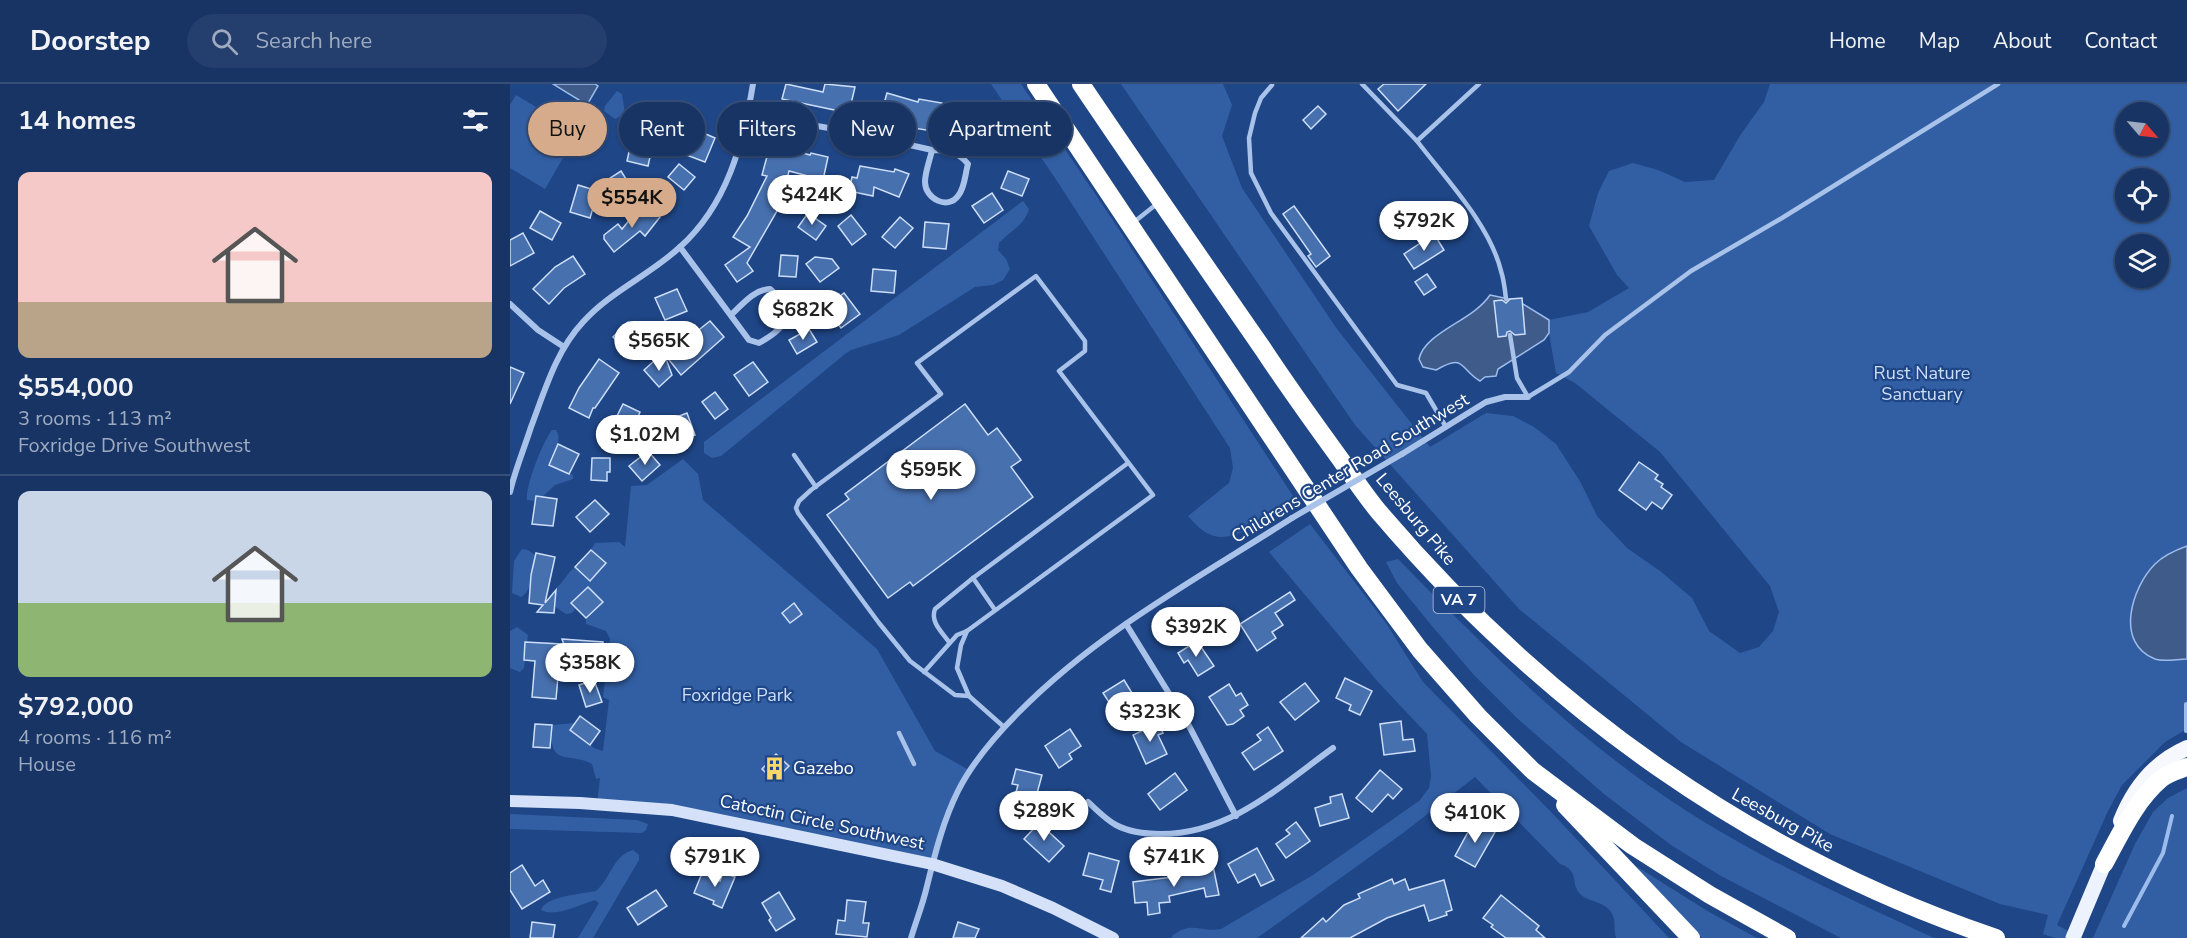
<!DOCTYPE html>
<meta charset="utf-8">
<style>
body{margin:0;font-family:"Nunito Sans",sans-serif;background:#243f6e;color:#f1f3f6;height:100vh;display:flex;flex-direction:column;font-size:22px;white-space:nowrap}
*{box-sizing:border-box;margin:0}
p{font-size:20px;color:#9eaabf}
.icon{flex:none;width:33px;height:33px;fill:none;stroke:currentColor;stroke-width:2;stroke-linecap:round;stroke-linejoin:round}
.map{position:relative;flex:1;overflow:hidden}
.side{display:flex;flex-direction:column;background:#173465;width:510px}
.side>*{flex:none}
.hud{position:absolute;left:18px;top:18px;width:570px;height:54px;display:flex;gap:12px}
.needle{width:39px;rotate:118deg}
.fabs{position:absolute;left:1605px;top:18px;display:grid;gap:12px}
.fabs a{display:grid;place-items:center;width:54px;height:54px;border-radius:50%;background:#173465;box-shadow:0 2px 4px #0004,0 0 0 2px #364f79;font-size:30px}
.price{position:absolute;translate:-50% -51px;padding:0 14px;border-radius:21px;background:#fff;color:#222;font-size:20px;line-height:39px;filter:drop-shadow(0 2px 3px #0008)}
.price::after{content:'';position:absolute;left:50%;top:36px;width:18px;height:14px;margin-left:-9px;background:inherit;clip-path:polygon(0 0,100% 0,50% 100%)}
.price.current{background:#d6ab8b;color:#111}
ul{padding:0;list-style:none}
li{display:grid;align-content:center;gap:12px;height:318px;padding:0 18px}
li+li{border-top:2px solid #364f79}
li span{display:grid;place-items:center;height:186px;border-radius:12px;color:#555}
li>.icon{margin-inline-start:auto}
span .icon{width:108px;height:108px;fill:#fffc;stroke-width:1}
li b{font-size:26px}
h2{display:flex;justify-content:space-between;align-items:center;height:72px;padding:0 18px;font-size:26px}
.tag{padding:0 21px;border-radius:27px;background:#173465;box-shadow:0 2px 4px #0004,0 0 0 2px #364f79;font-size:21px;line-height:54px}
.tag.current{background:#d6ab8b;color:#111}
header{display:flex;align-items:center;gap:36px;box-sizing:border-box;height:84px;padding:0 30px;background:#173465;border-bottom:2px solid #364f79}
header strong{font-size:28px}
nav{display:flex;gap:33px;margin-inline-start:auto;font-size:21px}
.search{width:420px;height:54px;background:#243f6e;display:flex;align-items:center;gap:15px;box-sizing:border-box;padding:0 21px;border-radius:33px;color:#9eaabf;font-size:22px}
main{display:flex;flex:1;min-height:0}
.map>svg:first-child{display:block}
</style>
<header>
<strong>Doorstep</strong>
<div class="search"><svg class="icon" aria-label="search" viewBox="0 0 24 24"><circle cx="10" cy="10" r="6"/><path d="M15 15l6 6"/></svg>Search here</div>
<nav><a>Home</a><a>Map</a><a>About</a><a>Contact</a></nav>
</header>
<main>
<section class="side">
<h2>14 homes<svg class="icon" aria-label="filters" viewBox="0 0 24 24"><path d="M4 7h16M4 17h16"/><circle cx="9" cy="7" r="2"/><circle cx="15" cy="17" r="2"/></svg></h2>
<ul>
<li><span style="background:linear-gradient(#f6c9c9 70%,#b9a48a 0)"><svg class="icon" aria-label="home" viewBox="0 0 24 24"><path d="M3 11l9-7 9 7M6 9v11h12V9"/></svg></span><div><b>$554,000</b><p>3 rooms · 113 m²</p><p>Foxridge Drive Southwest</p></div></li>
<li><span style="background:linear-gradient(#c9d6e8 60%,#8fb573 0)"><svg class="icon" aria-label="home" viewBox="0 0 24 24"><path d="M3 11l9-7 9 7M6 9v11h12V9"/></svg></span><div><b>$792,000</b><p>4 rooms · 116 m²</p><p>House</p></div></li>
</ul>
</section>
<div class="map">
<svg width="1677" height="854" viewBox="0 0 1677 854">
<rect width="100%" height="100%" fill="#1f4687"/>
<!-- green -->
<g fill="#325fa4" fill-rule="evenodd">
<path d="M481 0H511L606 141 787 418C768 429 725 459 704 452 693 449 685 440 678 432L719 399 723 384 720 364 545 94Z"/>
<path d="M611 0H713L722 21 712 52 732 104 827 245 920 363 976 329 1003 332 1024 343 1046 360 1071 399 1087 432 1117 464 1150 487 1182 514 1199 547 1230 569 1249 563 1263 547 1269 528 1260 502 1150 368 1065 299 1046 289 1039 249V236L1078 228 1119 204 1107 191 1079 142 1088 109 1099 87 1123 79 1148 86 1175 98 1204 96 1231 50 1254 18 1260 0H1677V645L1655 658 1612 701 1598 727 1547 841 1572 854H1545L1533 850 1538 831 1490 820 1320 750 1171 658 1009 525 845 341ZM1616 28H1648V62H1616ZM1616 94H1648V128H1616ZM1616 160H1648V194H1616Z"/>
<path d="M107 7 112 10 115 30 105 35 94 27 95 22Z"/>
<path d="M6 11 68 48 35 105 0 84V21Z"/>
<path d="M513 117 519 125C515 141 500 147 489 159L488 166 496 175 500 185 493 196 483 201 465 203 389 251 341 266 335 270 211 372 202 374 194 369V358Z"/>
<path d="M42 346H46C53 357 44 370 39 381L63 391V395L45 401 32 413 26 412V417L17 416C15 403 33 357 42 346Z"/>
<path d="M173 375 188 390 193 416 367 565 425 667 459 686 447 708 422 780 162 726 87 721 90 694 86 695 82 680C58 667 38 685 42 641L65 639 61 646 84 664 93 667 99 616 93 613 100 555 96 547 76 540V534L92 518 78 503 61 519 66 524 62 529 56 530 44 522 46 504C54 498 57 489 65 483L80 496 96 479 81 466 85 459 109 458 115 463 121 402 137 401Z"/>
<path d="M800 440 876 539 913 598 1043 730 1159 854H1106C1104 848 1105 841 1104 835 1100 817 1079 819 1070 810 1060 798 1070 787 1050 780L965 693 893 749 747 854H662V852C682 836 690 849 711 845L803 791 909 717 919 704 921 692 917 650 868 598 759 468Z"/>
<path d="M12 465 18 466 25 471C22 485 24 506 11 513L2 509 4 477Z"/>
<path d="M888 475C974 562 1060 650 1163 718 1244 772 1335 813 1424 854H1331L1211 792 1161 761 1094 710 1008 635 963 590 922 542 887 499 876 478Z"/>
<path d="M7 543 18 551 14 584 10 588 0 584V547Z"/>
<path d="M1677 704V854H1583L1625 760 1643 728 1658 714Z"/>
<path d="M0 730 127 736 138 740 136 746 132 749 0 745Z"/>
<path d="M123 766 129 771V776L83 854H68L89 819 85 816C71 820 45 834 31 826 36 812 71 810 86 807 100 796 103 771 123 766Z"/>
<path d="M1126 782 1199 828 1247 854H1192L1156 820Z"/>
</g>
<!-- water -->
<g fill="#3e5b8a" stroke="#9cbcec" stroke-width="1.5">
<path d="M43 0H85L88 2 77 21Z"/>
<path d="M980 211 1008 217 1039 236V249L1034 256 988 285 986 292 975 293 970 297C949 284 955 269 926 286L913 283 909 275C915 248 963 237 980 211Z"/>
<path d="M1677 462V575C1667 575 1654 578 1645 575 1604 559 1622 503 1645 480 1654 471 1666 466 1677 462Z"/>
</g>
<g fill="none" stroke-linecap="round" stroke-linejoin="round">
<!-- stream -->
<g stroke="#9cbcec" stroke-width="4">
<path d="M1676 647V620"/>
<path d="M1614 842 1653 769 1662 732"/>
</g>
</g>
<!-- building -->
<g fill="#4770af" stroke="#cddef8" stroke-width="1.5">
<path d="M276 0 313 8 315 0 345 3 341 20 336 19 334 28 272 15Z"/>
<path d="M874 0H916L888 27 868 5Z"/>
<path d="M377 9 408 18 409 15 432 19 428 48 397 43 398 37 371 30Z"/>
<path d="M808 22 816 30 801 45 793 36Z"/>
<path d="M451 24 476 31 469 53 455 49 457 43 446 39Z"/>
<path d="M136 25 152 40 140 53 124 38Z"/>
<path d="M184 45 205 54 195 78 174 70Z"/>
<path d="M121 59 142 64 138 82 117 77Z"/>
<path d="M272 63 300 71 301 69 318 73 313 96 279 87 273 112 275 113 237 179 243 187 227 198 215 181 240 163 223 153 237 132 257 92 252 91 259 65 270 68Z"/>
<path d="M169 80 185 93 174 106 158 93Z"/>
<path d="M350 82 384 88 385 85 399 90 389 113 364 103 363 112 339 107 342 93 347 94Z"/>
<path d="M111 87 123 106 106 117 94 98Z"/>
<path d="M498 87 519 95 512 112 491 104Z"/>
<path d="M68 101 88 107 80 134 60 128Z"/>
<path d="M482 109 493 126 474 139 462 122Z"/>
<path d="M136 121 150 133 135 152 130 147 104 168 94 155V151L108 140 112 145 127 127 125 135Z"/>
<path d="M784 122 820 172 806 183 798 172 801 170 773 130Z"/>
<path d="M30 127 51 139 42 156 20 144Z"/>
<path d="M298 129 316 142 306 156 288 143Z"/>
<path d="M341 131 356 150 342 161 328 142Z"/>
<path d="M390 133 403 144 385 164 372 153Z"/>
<path d="M415 138 439 140 436 165 413 163Z"/>
<path d="M13 149 24 169 0 182V156Z"/>
<path d="M924 150 934 166 904 185 894 170Z"/>
<path d="M271 171 288 172 286 193 269 192Z"/>
<path d="M63 172 75 190 54 204 39 220 23 205 45 183Z"/>
<path d="M305 173 322 175 329 184 310 198 296 180Z"/>
<path d="M363 185 386 187 384 209 361 207Z"/>
<path d="M917 190 926 203 914 211 905 198Z"/>
<path d="M167 205 177 227 155 236 145 214Z"/>
<path d="M334 209 350 230 331 244 315 224Z"/>
<path d="M1012 214 1015 250 1005 251 1000 247 997 248 996 252 988 253 984 217 992 216 996 219 1000 215Z"/>
<path d="M200 237 214 253 171 291 156 272Z"/>
<path d="M118 238 133 254 118 269 103 253Z"/>
<path d="M299 245 307 258 287 270 279 256Z"/>
<path d="M155 272 162 291 149 303 134 286 144 277 146 279Z"/>
<path d="M89 275 109 289 85 324H83L79 334 59 324 69 304Z"/>
<path d="M243 278 258 298 239 312 224 291Z"/>
<path d="M0 283 14 289 0 320Z"/>
<path d="M205 308 218 325 205 335 192 318Z"/>
<path d="M113 320 130 328 121 349 103 340Z"/>
<path d="M455 320 478 351 487 344 511 376 501 383 523 413 403 502 400 498 378 514 317 431 339 415 335 410Z"/>
<path d="M177 329 185 351 163 360 154 338Z"/>
<path d="M48 360 69 370 59 390 39 381Z"/>
<path d="M138 367 150 381 132 397 119 382Z"/>
<path d="M82 374H100V388H97V397L81 396Z"/>
<path d="M1129 378 1148 391 1145 395 1153 400 1151 403 1162 411 1152 425 1142 418 1136 426 1109 406Z"/>
<path d="M26 412 47 415 43 442 22 440Z"/>
<path d="M85 416 99 430 80 448 66 433Z"/>
<path d="M81 466 96 479 80 497 65 483Z"/>
<path d="M26 469 45 473 35 519 46 506 44 529 27 528 33 521 19 519 21 491Z"/>
<path d="M78 503 93 518 76 534 61 519Z"/>
<path d="M780 508 785 516 765 529 773 541 762 548 766 554 747 567 730 540Z"/>
<path d="M284 519 292 530 280 539 272 529Z"/>
<path d="M52 555 93 558 90 583 61 580Z"/>
<path d="M687 557 704 582 688 592 678 576 674 579 668 569Z"/>
<path d="M15 558 51 560 46 615 22 613 25 577 14 576Z"/>
<path d="M835 594 862 607 850 631 839 626 841 621 826 614Z"/>
<path d="M84 596 92 618 76 623 69 601Z"/>
<path d="M614 596 622 609 619 611 629 626 612 638 593 609Z"/>
<path d="M795 599 809 617 785 636 770 618Z"/>
<path d="M719 600 726 612 731 609 738 621 730 626 734 632 723 640 717 641 699 613Z"/>
<path d="M70 632 90 647 80 661 60 646Z"/>
<path d="M891 637 893 656 903 655 905 667 874 671 870 640Z"/>
<path d="M648 639 653 649 648 651 657 670 636 680 623 651Z"/>
<path d="M25 640 42 641 40 664 23 663Z"/>
<path d="M758 643 773 667 744 686 732 669 751 656 747 651Z"/>
<path d="M560 645 571 662 559 670 562 675 549 684 535 662Z"/>
<path d="M266 670 279 682 264 697 252 685Z"/>
<path d="M506 685 532 691 523 724 503 719 508 701 502 700Z"/>
<path d="M870 686 892 705 883 715 878 710 862 728 846 714Z"/>
<path d="M665 689 677 706 650 726 638 710Z"/>
<path d="M832 710 839 734 810 742 805 724 821 719 820 713Z"/>
<path d="M964 737 985 748 965 783 945 772Z"/>
<path d="M786 738 800 757 776 774 766 760 780 750 776 746Z"/>
<path d="M529 739 554 762 539 778 514 755Z"/>
<path d="M747 764 764 796 751 802 745 790 728 799 718 780Z"/>
<path d="M579 769 609 777 601 808 590 805 593 796 573 791Z"/>
<path d="M12 781 25 802 33 796 40 808 12 825 0 806V789Z"/>
<path d="M703 782 709 811 696 813 694 804 659 812 660 818 649 819 650 829 638 831 637 818 625 819 623 798 671 792 670 790Z"/>
<path d="M192 789 210 797 213 789 225 793 212 824 203 820 204 817 184 809Z"/>
<path d="M882 795 884 800 895 795 899 806 934 796 942 826 936 828 937 831 919 837 914 821 877 834 840 854H791L813 834 816 838 834 821 850 814 848 810Z"/>
<path d="M146 806 157 822 128 841 117 824Z"/>
<path d="M269 808 285 835 266 847 259 836 261 834 252 819Z"/>
<path d="M991 811 1029 842 1026 846 1035 854H996L981 843 983 841 973 834Z"/>
<path d="M337 816 356 818 353 839H359L357 853 326 850 328 836 335 837Z"/>
<path d="M22 838 45 841 43 854H20Z"/>
<path d="M448 838 469 845 465 854H443Z"/>
</g>
<g fill="none" stroke-linecap="round" stroke-linejoin="round">
<!-- service -->
<g stroke="#a8c2ea" stroke-width="4.5">
<path d="M852 0 907 57"/>
<path d="M969 0 907 57C936 95 980 141 991 187 994 196 995 206 996 215"/>
<path d="M762 1 751 14 745 29 739 54 741 89 761 129 887 301 916 309 936 343"/>
<path d="M624 138 648 119"/>
<path d="M1000 251 1007 294 1018 313 1059 288 1095 251 1181 187 1272 134 1488 0"/>
<path d="M284 371 306 403"/>
<path d="M485 526 463 494 618 379"/>
<path d="M457 547 451 561 447 584 459 612 494 643"/>
<path d="M439 558C432 548 420 538 425 525L463 494"/>
<path d="M414 588 447 551 457 547 643 411 549 287 575 267V257L526 192 407 279 431 310 301 406 289 417 286 424 288 429 369 539 400 577 445 611 459 612"/>
<path d="M389 649 404 680"/>
</g>
<!-- minor -->
<g stroke="#a8c2ea" stroke-width="6">
<path d="M238 30 342 48 422 66C436 66 449 68 458 80 455 90 455 104 448 112 438 126 415 115 415 98 415 88 420 76 422 66"/>
<path d="M170 163 239 256 249 259C265 250 278 241 278 222L260 205C243 206 233 220 221 231"/>
<path d="M0 220 28 246 54 263"/>
<path d="M892 370 976 318 995 313H1018"/>
<path d="M0 408C5 386 14 365 21 343 35 306 46 267 73 238 101 207 140 191 170 163 217 121 233 60 243 0"/>
<path d="M616 540 678 640 726 732"/>
<path d="M578 718C587 726 595 735 606 741 619 748 635 750 651 750 720 750 770 702 823 664"/>
<path d="M401 854C406 837 413 820 417 802 425 770 433 737 448 707 463 677 485 652 509 628 588 548 688 494 782 434"/>
</g>
<!-- secondary -->
<path stroke="#d4e1f8" stroke-width="12" d="M0 717 70 719 162 726 422 780 492 802 543 824 603 854"/>
<!-- primary -->
<path stroke="#ecf2fe" stroke-width="15" d="M1563 854 1594 780"/>
<!-- trunk -->
<path stroke="#f6f8fe" stroke-width="16" d="M1611 737C1624 704 1645 678 1677 664"/>
<!-- motorway -->
<g stroke="#fff" stroke-width="18">
<path d="M526 0 849 484 910 566 968 632 1023 687 1123 762 1200 811 1277 854"/>
<path d="M571 0C631 89 692 177 753 265 778 303 804 339 831 376 843 393 855 411 869 428 1035 623 1242 772 1486 854"/>
<path d="M1055 721 1181 854"/>
<path d="M1594 780C1610 751 1625 717 1651 695 1658 689 1669 686 1677 683"/>
</g>
<!-- minor-bridge -->
<path stroke="#a8c2ea" stroke-width="6" d="M782 434 892 370"/>
</g>
<!-- icons -->
<defs>
<symbol id="building-bare" viewBox="-9 -9 18 18"><path d="M-4-6H4V6H1V3H-1V6H-4ZM-2.5-4.3h1.7v1.8h-1.7ZM.8-4.3h1.7v1.8H.8ZM-2.5-1h1.7V.8h-1.7ZM.8-1h1.7V.8H.8Z" fill="#f9d768" stroke="#1f4687" stroke-width="2.5" paint-order="stroke"/></symbol>
</defs>
<g fill-rule="evenodd">
<use href="#building-bare" x="248" y="668" width="33" height="33"/>
</g>
<g text-anchor="middle" dominant-baseline="central" stroke-width="4.5" stroke-linejoin="round" paint-order="stroke">
<!-- shield labels -->
<rect fill="#1f4687" stroke="#bcc8db" stroke-width="1.5" x="923.5" y="503" width="51" height="26" rx="4.5"/>
<g font-size="16" font-weight="bold" fill="#fff">
<text x="949" y="516">VA 7</text>
</g>
<!-- park labels -->
<g font-size="18" fill="#cddef8" stroke="#1f4687">
<text x="1412" y="289">Rust Nature<tspan x="1412" dy="21">Sanctuary</tspan></text>
<text x="227" y="611">Foxridge Park</text>
</g>
<!-- street labels -->
<g font-size="18" fill="#fff" stroke="#1f4687">
<text transform="translate(840 384) rotate(-31)">Childrens Center Road Southwest</text>
<text transform="translate(906 435) rotate(50)">Leesburg Pike</text>
<text transform="translate(1273 736) rotate(29)">Leesburg Pike</text>
<text transform="translate(312 738) rotate(12)">Catoctin Circle Southwest</text>
</g>
<!-- poi labels -->
<g font-size="18" fill="#fff" stroke="#1f4687" text-anchor="start">
<text x="283" y="684">Gazebo</text>
</g>
</g>
</svg>
<div class="fabs">
<a><svg class="needle" viewBox="-14 -14 28 28"><path d="M0-13l5 13h-10z" fill="#e53935"/><path d="M0 13l5-13h-10z" fill="#9eaabf"/></svg></a>
<a><svg class="icon" aria-label="locate" viewBox="0 0 24 24"><circle cx="12" cy="12" r="6"/><path d="M12 2v4M12 18v4M2 12h4M18 12h4"/></svg></a>
<a><svg class="icon" aria-label="layers" viewBox="0 0 24 24"><path d="M12 4l9 5-9 5-9-5zM3 14l9 5 9-5"/></svg></a>
</div>
<b class="price" style="left:302px;top:142px">$424K</b>
<b class="price current" style="left:122px;top:145px">$554K</b>
<b class="price" style="left:914px;top:168px">$792K</b>
<b class="price" style="left:293px;top:257px">$682K</b>
<b class="price" style="left:149px;top:288px">$565K</b>
<b class="price" style="left:135px;top:382px">$1.02M</b>
<b class="price" style="left:421px;top:417px">$595K</b>
<b class="price" style="left:686px;top:574px">$392K</b>
<b class="price" style="left:80px;top:610px">$358K</b>
<b class="price" style="left:640px;top:659px">$323K</b>
<b class="price" style="left:534px;top:758px">$289K</b>
<b class="price" style="left:965px;top:760px">$410K</b>
<b class="price" style="left:205px;top:804px">$791K</b>
<b class="price" style="left:664px;top:804px">$741K</b>
<div class="hud">
<a class="tag current">Buy</a>
<a class="tag">Rent</a>
<a class="tag">Filters</a>
<a class="tag">New</a>
<a class="tag">Apartment</a>
</div>
</div>
</main>
